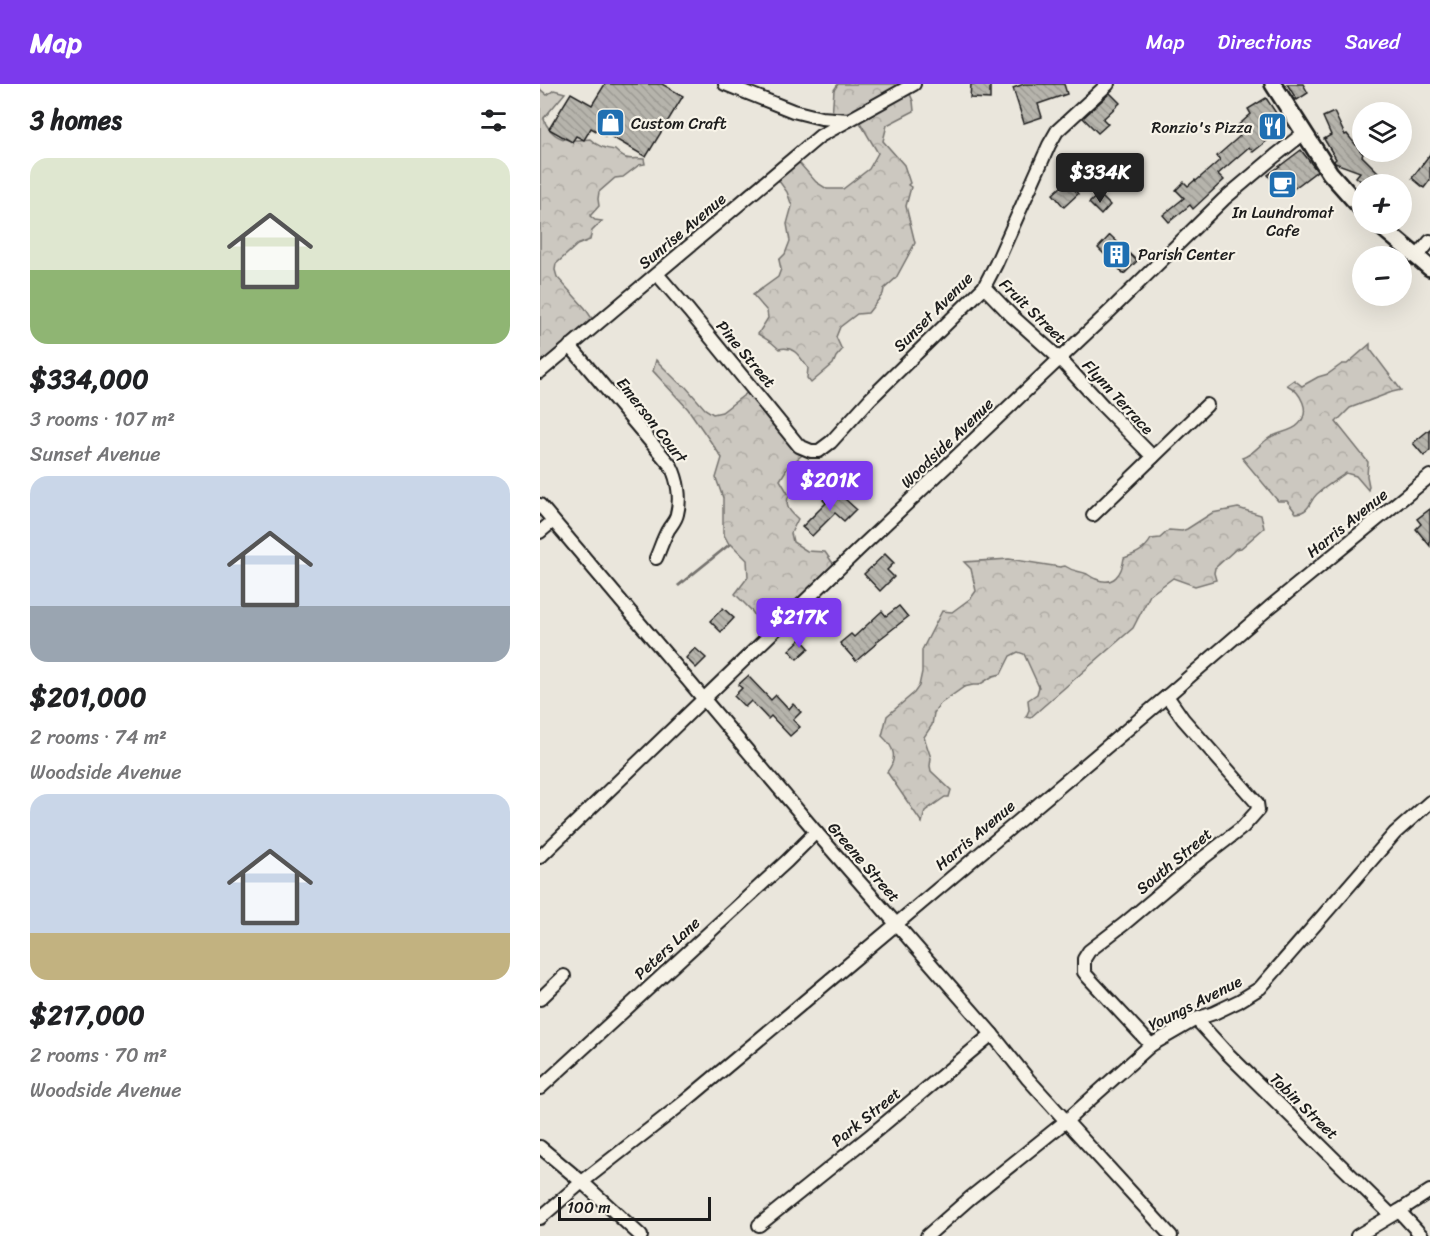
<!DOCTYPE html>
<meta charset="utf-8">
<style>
body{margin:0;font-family:Sriracha,sans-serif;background:#f2f2f2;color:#202124;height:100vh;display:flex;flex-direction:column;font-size:22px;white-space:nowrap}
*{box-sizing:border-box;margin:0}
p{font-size:20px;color:#757577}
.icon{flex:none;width:33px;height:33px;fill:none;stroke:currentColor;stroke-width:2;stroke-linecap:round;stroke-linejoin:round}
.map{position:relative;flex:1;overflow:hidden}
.details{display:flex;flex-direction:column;background:#fff;width:540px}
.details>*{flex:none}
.fabs{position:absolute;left:812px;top:18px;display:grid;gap:12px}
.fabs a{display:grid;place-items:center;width:60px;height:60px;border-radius:50%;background:#fff;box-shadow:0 6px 24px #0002;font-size:30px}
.scale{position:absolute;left:18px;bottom:15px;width:153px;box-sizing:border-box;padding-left:6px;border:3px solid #1c1c1c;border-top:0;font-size:16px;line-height:21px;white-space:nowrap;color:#1c1c1c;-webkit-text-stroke:4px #f7f3e8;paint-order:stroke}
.price{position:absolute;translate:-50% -51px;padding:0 14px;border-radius:6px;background:#7c3aed;color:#fff;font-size:20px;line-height:39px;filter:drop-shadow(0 2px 3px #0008)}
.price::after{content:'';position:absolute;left:50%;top:36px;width:18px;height:14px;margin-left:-9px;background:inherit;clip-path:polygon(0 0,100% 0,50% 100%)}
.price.selected{background:#222;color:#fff}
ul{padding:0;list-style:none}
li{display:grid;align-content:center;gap:12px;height:318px;padding:0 30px}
li span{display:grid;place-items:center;height:186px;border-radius:18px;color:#555}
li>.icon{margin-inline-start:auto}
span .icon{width:108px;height:108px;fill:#fffc;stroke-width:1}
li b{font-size:26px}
h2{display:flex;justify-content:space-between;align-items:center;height:72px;padding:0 30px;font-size:26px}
header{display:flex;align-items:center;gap:36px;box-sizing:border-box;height:84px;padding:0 30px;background:#7c3aed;color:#fff}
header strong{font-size:28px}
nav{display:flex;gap:33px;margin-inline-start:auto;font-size:21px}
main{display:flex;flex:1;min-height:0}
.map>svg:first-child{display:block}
</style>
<header>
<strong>Map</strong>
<nav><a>Map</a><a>Directions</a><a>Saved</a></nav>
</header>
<main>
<section class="details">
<h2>3 homes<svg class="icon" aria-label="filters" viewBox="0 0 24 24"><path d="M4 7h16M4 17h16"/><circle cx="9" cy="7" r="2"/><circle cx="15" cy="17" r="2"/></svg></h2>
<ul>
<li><span style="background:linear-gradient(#dfe7d0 60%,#8fb573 0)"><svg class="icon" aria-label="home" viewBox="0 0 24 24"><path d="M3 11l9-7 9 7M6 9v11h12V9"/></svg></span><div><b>$334,000</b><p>3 rooms · 107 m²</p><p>Sunset Avenue</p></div></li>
<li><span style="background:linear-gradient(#c9d6e8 70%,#9aa5b1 0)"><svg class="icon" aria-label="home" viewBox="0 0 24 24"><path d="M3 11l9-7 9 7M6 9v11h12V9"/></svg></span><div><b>$201,000</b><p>2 rooms · 74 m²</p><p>Woodside Avenue</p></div></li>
<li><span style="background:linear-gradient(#c9d6e8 75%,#c2b280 0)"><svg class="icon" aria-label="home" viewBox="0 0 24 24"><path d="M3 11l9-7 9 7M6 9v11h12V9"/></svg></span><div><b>$217,000</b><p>2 rooms · 70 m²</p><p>Woodside Avenue</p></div></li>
</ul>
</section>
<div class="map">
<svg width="890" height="1152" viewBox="0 0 890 1152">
<defs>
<pattern id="forest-crowns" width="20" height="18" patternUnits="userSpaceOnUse" patternTransform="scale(1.5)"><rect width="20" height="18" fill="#ccc8c0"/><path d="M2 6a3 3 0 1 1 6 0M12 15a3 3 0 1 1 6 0" fill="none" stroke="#afaba4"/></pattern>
<pattern id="building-back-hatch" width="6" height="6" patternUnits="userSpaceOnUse" patternTransform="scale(1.5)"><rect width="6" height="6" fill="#b6b4ac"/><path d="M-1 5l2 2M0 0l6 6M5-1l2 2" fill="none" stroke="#9c9a93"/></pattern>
</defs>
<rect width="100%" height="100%" fill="#eae6dc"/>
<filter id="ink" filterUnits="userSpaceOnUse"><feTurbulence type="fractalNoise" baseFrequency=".0167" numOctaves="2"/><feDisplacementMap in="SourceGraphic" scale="12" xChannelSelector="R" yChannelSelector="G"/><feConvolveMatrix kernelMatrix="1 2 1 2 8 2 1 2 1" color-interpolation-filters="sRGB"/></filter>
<g filter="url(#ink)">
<!-- forest -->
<g fill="url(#forest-crowns)" stroke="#74726e" stroke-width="1.5">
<path d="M298 0H373L367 3 373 17 374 27 347 41 343 57 364 81 370 99 368 101 371 103 366 122 375 159 356 194 344 205 343 210 328 229 317 230 300 243 296 253 302 266 296 273 293 280 271 299 267 294 268 284C260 273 254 261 239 265L231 258 218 250 228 234 227 227 213 211 238 193 241 185 239 176 245 170 250 157 247 140 252 122 247 108 234 90 254 73 276 98 287 105H303L329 85 338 69 318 35 292 33 294 6Z"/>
<path d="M0 5 7 11 14 6 25 9 4 34C5 41 7 42 11 47 22 59 36 56 50 55 57 62 65 65 75 66 88 79 88 73 104 75L105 80 99 81 83 93 75 94 59 108 58 115 59 122 50 132 55 136 62 137 52 147 50 156 37 161 16 180 15 186 17 193 45 224 55 239 0 287Z"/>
<path d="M830 260V265L861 306 852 308 810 324 796 338 828 378 827 392 829 402 828 406 816 392 806 389C796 396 786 402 777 410 769 417 771 428 756 429L747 417H738L702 374C713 371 719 361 729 354 738 348 752 348 759 340 771 327 761 308 747 301L754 296 762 302 778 293 788 290 802 280H807Z"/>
<path d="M116 276 139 299 145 302 165 325 173 330 182 328 212 305 267 367 248 383 240 396 249 411C244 423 250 427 258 435L251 449 253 458 267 467 285 468 297 485 228 551 211 526 195 510 208 493 207 476 191 460 139 502 138 501 189 460 183 449V414L176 394 182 374 148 325 113 287Z"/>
<path d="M698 424 721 431 724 444 701 464 696 465 675 484 674 489 676 496 655 502 633 494 610 511 593 544 490 634 486 633 489 626 488 616 497 610 499 603 484 570 478 568 470 572 461 590 453 592 439 601H433L424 603 400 620 394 629 392 641 384 653 391 674 390 682 391 687 411 706 409 713H405L385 727 382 739 347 688C358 674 354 663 342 652L347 632 374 609 379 602 382 588V566L402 527 412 528 431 514 436 507 431 485 424 478 469 475 520 483 525 482C535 489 539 486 547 490 550 492 553 494 556 495 574 503 582 489 584 474 596 470 605 466 611 455L620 454 629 446 642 447 647 445 672 429Z"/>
</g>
<!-- building -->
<g fill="url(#building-back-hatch)" stroke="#1c1c1c" stroke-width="1.5">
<path d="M65 0H122L143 12 106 73 67 50 65 52 51 44 44 56 36 52 32 58 9 45 31 9 52 21Z"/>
<path d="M431 0H450V15L430 14Z"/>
<path d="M484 0H524L527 10 498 20 502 33 484 39 473 4Z"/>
<path d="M747 0H763L768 9 757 16Z"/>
<path d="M570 9 580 19 563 35 568 40 558 49 543 34Z"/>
<path d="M726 14 744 41 732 49 733 52 713 68 709 63 678 90 684 96 653 125 650 121 629 138 623 131 644 114 636 106 644 98 648 102 655 96 656 97 680 76 677 72 700 52 694 45 711 30 708 25Z"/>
<path d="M794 28 805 51 807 50 823 70 822 72 841 91 840 92 851 100H824L816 93 820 88 795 79 794 77 796 75 784 55 791 51 783 33Z"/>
<path d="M761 66 777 87 744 112 728 91Z"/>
<path d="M890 70V96L884 104 872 94Z"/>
<path d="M531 94 538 102 535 106 538 110 524 123 513 110Z"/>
<path d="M559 110 570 121 561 131 549 119Z"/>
<path d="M570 151 597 177 584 190 558 164Z"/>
<path d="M890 345V366L884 372 873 359Z"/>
<path d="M294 405 316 425 304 437 295 429 272 452 262 443 286 419 283 416Z"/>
<path d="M890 425V462L876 445 881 440 877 435Z"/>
<path d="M345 470 354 479 347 486 354 493 340 507 324 490Z"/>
<path d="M359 522 368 533 336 558 337 559 316 577 300 559 311 550 314 553 342 527 346 532Z"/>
<path d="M183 524 194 534 181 548 170 537Z"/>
<path d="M261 555 269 564 257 575 249 566Z"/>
<path d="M155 564 166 574 156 584 146 574Z"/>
<path d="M208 592 231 616 236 611 249 625 253 620 261 628 253 636 260 643 250 652 231 632 228 635 211 617 205 623 194 612 202 604 198 601Z"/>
</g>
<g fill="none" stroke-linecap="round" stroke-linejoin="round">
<defs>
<g id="minor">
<path d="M185 0 253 27 281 34 309 36 374 0"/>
<path d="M877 173 890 157"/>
<path d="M117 190 149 227 259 362 271 367H279L291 358 330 315 444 203 456 180 509 61 517 47 568 0"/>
<path d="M444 203 472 232 520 275 563 322 613 373"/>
<path d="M30 262 131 382C138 396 141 414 137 430 136 436 131 441 128 446 123 455 120 465 116 474"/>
<path d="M0 288 280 52 309 36"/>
<path d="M0 421 276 748 452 950 488 995 526 1037 631 1152"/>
<path d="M553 431 667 321"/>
<path d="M0 448 13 437"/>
<path d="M0 773 318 466 570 227 684 115 735 72 764 49"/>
<path d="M0 915 24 892"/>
<path d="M656 935 685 967 851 1131"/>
<path d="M611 961 547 892 544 888V875L549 867 584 840 654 781 703 743 718 726 717 719 643 635 627 612"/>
<path d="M0 1004 247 777 276 748"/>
<path d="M0 1063 42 1098 101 1152"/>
<path d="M859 1127 882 1152"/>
<path d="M0 1134 42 1098 143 1019 252 928 627 612 730 523 890 392"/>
<path d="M219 1141 331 1051 452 950"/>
<path d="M387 1152 430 1114 526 1037 611 961 656 935 674 929 699 917 720 904 855 749 890 718"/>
<path d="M817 1152 859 1127 890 1107"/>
</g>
<g id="major">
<path d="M733 0 790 89 822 125"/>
<path d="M838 140 890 184"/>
</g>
</defs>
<!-- minor casing -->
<use href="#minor" stroke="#1c1c1c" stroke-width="16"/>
<!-- major casing -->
<use href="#major" stroke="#1c1c1c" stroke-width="20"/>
<!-- minor -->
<use href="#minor" stroke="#f7f3e8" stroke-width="12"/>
<!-- major -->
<use href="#major" stroke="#f7f3e8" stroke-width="15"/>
</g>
</g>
<!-- icons -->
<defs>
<symbol id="shop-square" viewBox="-11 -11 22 22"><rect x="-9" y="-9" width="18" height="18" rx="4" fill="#1f6fb2" stroke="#f7f3e8"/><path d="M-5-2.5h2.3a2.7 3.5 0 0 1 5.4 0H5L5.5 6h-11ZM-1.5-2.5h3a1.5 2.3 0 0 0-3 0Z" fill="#fff"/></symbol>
<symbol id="restaurant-square" viewBox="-11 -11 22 22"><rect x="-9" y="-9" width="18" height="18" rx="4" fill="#1f6fb2" stroke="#f7f3e8"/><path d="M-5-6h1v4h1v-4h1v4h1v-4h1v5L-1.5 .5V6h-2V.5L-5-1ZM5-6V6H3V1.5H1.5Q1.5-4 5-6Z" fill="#fff"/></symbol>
<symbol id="cafe-square" viewBox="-11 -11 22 22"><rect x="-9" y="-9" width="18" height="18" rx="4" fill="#1f6fb2" stroke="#f7f3e8"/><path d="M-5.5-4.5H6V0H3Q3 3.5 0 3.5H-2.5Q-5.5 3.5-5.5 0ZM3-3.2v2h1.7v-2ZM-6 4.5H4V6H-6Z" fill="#fff"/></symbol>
<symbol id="building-square" viewBox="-11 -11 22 22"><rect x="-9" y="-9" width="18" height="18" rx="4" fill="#1f6fb2" stroke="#f7f3e8"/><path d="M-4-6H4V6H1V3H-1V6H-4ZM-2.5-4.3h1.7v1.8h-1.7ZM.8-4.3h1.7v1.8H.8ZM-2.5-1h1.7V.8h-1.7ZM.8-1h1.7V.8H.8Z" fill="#fff"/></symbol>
</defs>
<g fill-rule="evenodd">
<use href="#shop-square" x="54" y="22" width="33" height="33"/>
<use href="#restaurant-square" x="716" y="26" width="33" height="33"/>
<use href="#cafe-square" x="726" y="84" width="33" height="33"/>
<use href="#building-square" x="560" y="154" width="33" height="33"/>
</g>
<g text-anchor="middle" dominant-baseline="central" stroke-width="4.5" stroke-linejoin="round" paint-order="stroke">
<!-- poi labels -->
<g font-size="16" fill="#1c1c1c" stroke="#f7f3e8" text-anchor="start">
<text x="91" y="39">Custom Craft</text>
<text x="712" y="43" text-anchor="end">Ronzio's Pizza</text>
<text x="743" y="128" text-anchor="middle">In Laundromat<tspan x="743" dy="18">Cafe</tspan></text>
<text x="598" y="170">Parish Center</text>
</g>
<!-- street labels -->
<g font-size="16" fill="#1c1c1c" stroke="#f7f3e8">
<text transform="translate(142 147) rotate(-40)">Sunrise Avenue</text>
<text transform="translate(493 227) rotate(44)">Fruit Street</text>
<text transform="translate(393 228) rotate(-45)">Sunset Avenue</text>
<text transform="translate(206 270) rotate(50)">Pine Street</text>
<text transform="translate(578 313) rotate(47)">Flynn Terrace</text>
<text transform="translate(112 336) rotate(52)">Emerson Court</text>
<text transform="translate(407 359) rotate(-44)">Woodside Avenue</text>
<text transform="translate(807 439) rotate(-39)">Harris Avenue</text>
<text transform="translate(435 751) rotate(-40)">Harris Avenue</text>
<text transform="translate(634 777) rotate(-40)">South Street</text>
<text transform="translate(324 778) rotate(49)">Greene Street</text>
<text transform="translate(127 864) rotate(-43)">Peters Lane</text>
<text transform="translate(655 919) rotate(-27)">Youngs Avenue</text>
<text transform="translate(764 1022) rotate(44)">Tobin Street</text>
<text transform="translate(326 1033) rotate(-39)">Park Street</text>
</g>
</g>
</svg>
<div class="fabs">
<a><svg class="icon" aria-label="layers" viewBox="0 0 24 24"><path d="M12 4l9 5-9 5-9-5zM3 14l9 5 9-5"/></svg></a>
<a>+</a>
<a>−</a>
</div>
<div class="scale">100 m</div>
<b class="price selected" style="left:560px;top:120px">$334K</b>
<b class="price" style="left:290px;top:428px">$201K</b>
<b class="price" style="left:259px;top:565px">$217K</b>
</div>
</main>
